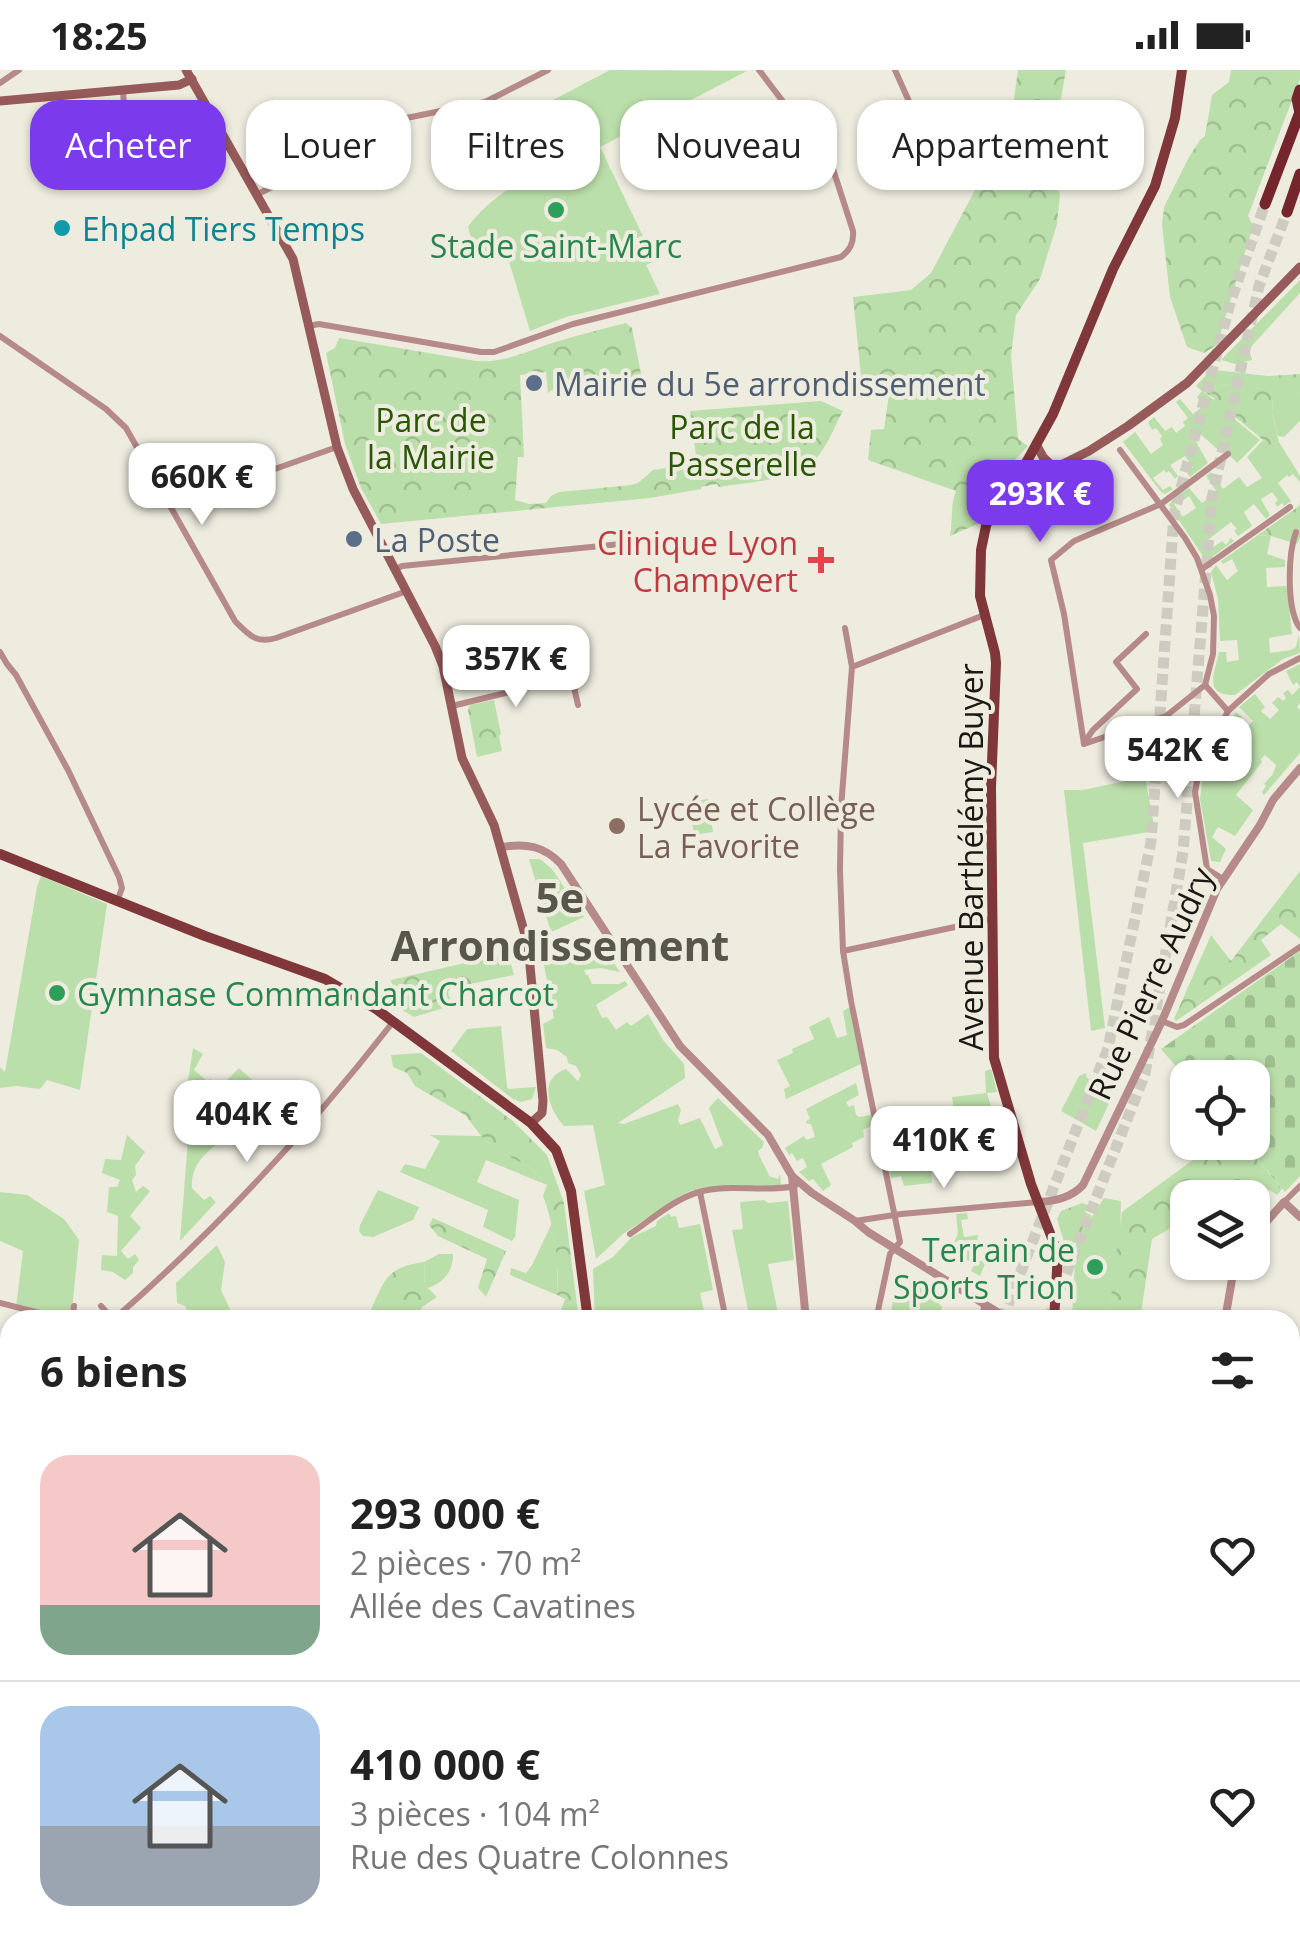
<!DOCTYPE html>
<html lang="fr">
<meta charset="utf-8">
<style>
body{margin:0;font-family:"Open Sans",sans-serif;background:#f6f6f6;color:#222;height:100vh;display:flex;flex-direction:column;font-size:38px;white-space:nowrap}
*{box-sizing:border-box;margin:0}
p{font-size:32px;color:#767676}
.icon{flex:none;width:55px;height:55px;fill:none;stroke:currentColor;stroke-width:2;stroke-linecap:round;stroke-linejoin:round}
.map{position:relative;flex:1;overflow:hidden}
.panel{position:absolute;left:0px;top:1240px;width:1300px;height:640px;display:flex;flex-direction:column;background:#fff;border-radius:30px 30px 0 0;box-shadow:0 2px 8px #0004}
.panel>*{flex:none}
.hud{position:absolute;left:30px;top:30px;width:1240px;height:90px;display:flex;gap:20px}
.fabs{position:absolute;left:1170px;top:990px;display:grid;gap:20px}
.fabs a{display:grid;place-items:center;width:100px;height:100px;border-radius:20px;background:#fff;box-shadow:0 2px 8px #0004;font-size:50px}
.price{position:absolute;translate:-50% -85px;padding:0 22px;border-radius:20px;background:#fff;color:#222;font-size:32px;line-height:65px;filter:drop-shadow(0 2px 5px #0008)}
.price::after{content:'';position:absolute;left:50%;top:60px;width:30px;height:22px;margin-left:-15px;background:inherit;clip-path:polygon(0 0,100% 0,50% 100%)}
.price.current{background:#7c3aed;color:#fff}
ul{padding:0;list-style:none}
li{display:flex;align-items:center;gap:30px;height:250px;padding:0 40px}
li+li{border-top:2px solid #e0e0e0}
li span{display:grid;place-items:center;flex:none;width:280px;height:200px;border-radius:30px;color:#555}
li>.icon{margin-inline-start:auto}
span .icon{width:120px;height:120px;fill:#fffc;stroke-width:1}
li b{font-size:42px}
h2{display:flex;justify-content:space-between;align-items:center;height:120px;padding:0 40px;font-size:42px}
.chip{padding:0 35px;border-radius:30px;background:#fff;box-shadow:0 2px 8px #0004;font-size:35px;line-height:90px}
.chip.current{background:#7c3aed;color:#fff}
.status{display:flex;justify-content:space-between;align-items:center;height:70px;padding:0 50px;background:#fff;direction:ltr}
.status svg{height:28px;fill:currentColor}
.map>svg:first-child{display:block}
</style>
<div class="status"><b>18:25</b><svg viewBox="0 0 49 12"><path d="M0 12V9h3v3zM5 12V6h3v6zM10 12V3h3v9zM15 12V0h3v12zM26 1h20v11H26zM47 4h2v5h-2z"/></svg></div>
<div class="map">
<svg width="1300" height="1880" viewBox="0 0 1300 1880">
<defs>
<pattern id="forest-crowns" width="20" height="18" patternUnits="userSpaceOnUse" patternTransform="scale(2.5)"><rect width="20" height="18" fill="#bbdfaa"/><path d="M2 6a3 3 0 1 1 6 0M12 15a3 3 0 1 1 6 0" fill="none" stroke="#a0bf91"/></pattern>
<pattern id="cemetery-stones" width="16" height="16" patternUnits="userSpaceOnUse" patternTransform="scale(2.5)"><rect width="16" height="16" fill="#bbdfaa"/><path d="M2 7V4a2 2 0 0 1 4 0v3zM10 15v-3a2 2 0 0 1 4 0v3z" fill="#a0bf91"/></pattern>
</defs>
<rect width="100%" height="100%" fill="#eeecdf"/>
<!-- green -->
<g fill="#bbdfaa">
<path d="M610 0 747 1 600 77 655 191 646 195 660 224 566 247 530 261 505 178 476 186 468 157C481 138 500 125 518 112L496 60Z"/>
<path d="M186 32 200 57 165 78 145 36Z"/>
<path d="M1300 210V223L1249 279 1252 290 1235 294 1221 290Z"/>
<path d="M1215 300 1268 306 1264 311 1246 310 1230 315 1206 317 1202 321 1227 340V343L1260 370 1237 393 1222 377 1217 379 1195 359 1191 363 1208 393 1190 407 1187 403 1193 397 1185 386 1170 395 1178 406 1175 409 1169 401 1166 403 1164 400 1153 408 1163 420 1170 416 1173 419 1165 424 1161 422 1123 372 1135 362 1151 384 1163 375 1160 369 1162 366 1156 358 1152 360 1148 352 1154 347 1165 361 1172 357 1176 363 1185 356 1183 352 1188 348 1176 332 1180 329 1193 344 1203 336 1197 327 1202 321 1196 316 1209 302Z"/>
<path d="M1300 323V351L1284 367 1278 366 1272 343 1273 326Z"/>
<path d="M1263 370 1269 375 1279 372 1300 406V412L1293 404 1289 407 1287 405 1278 413 1291 431 1284 436 1282 433 1277 437 1275 433 1278 430 1272 422 1261 429 1270 445 1266 449 1254 434 1244 442 1252 456 1238 466 1234 461 1237 459 1231 452 1205 472 1211 479 1222 471 1226 475 1231 468 1234 471 1208 490 1204 488 1169 435 1172 431 1183 447 1196 438 1189 426 1182 431 1176 426 1189 418 1202 433 1217 422 1206 406 1211 402 1223 419 1239 407 1247 417 1262 408 1247 387Z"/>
<path d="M1258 465 1271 466 1267 484 1285 490V497L1266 498 1267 517 1287 516 1292 564 1269 568 1270 583 1291 580 1296 577 1299 564 1300 583 1283 589 1235 625C1202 626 1215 602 1219 582H1226L1227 592 1239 590 1237 570 1220 571 1218 529 1211 502 1216 495 1227 510 1238 501 1232 489 1223 494 1221 491Z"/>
<path d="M1300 594V633L1297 637 1300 640V683L1264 725 1262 722 1266 716 1264 714 1273 704 1276 695 1265 685 1261 689 1262 692 1236 725 1253 740 1235 766 1218 757 1212 767 1226 779 1220 792 1211 791 1200 729 1203 706 1220 670 1233 682 1244 668 1228 654 1236 642 1242 647 1237 654 1245 660 1253 651 1239 637 1255 624 1265 637 1261 641 1270 649 1279 640 1272 633 1278 627 1284 631 1286 628 1283 623 1288 620 1292 625 1300 617 1297 612 1293 615 1286 601Z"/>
<path d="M1145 707 1155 761 1083 773 1105 958 1091 961 1064 720H1083Z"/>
<path d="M708 729 713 762 694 765 689 732Z"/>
<path d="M529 789H540L552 799 584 847 551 862Z"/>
<path d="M41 806 107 834 80 1020 47 1010 40 1019 17 1016 0 1018V997L5 1002 37 817Z"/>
<path d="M597 867 620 902 600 898 584 900 586 905H588L592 914H619L625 911 628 915 596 935 602 948 607 947 616 960 627 952 631 956 648 944 663 970 684 994 685 1008 618 1053 624 1054 678 1034 681 1040 678 1050 680 1055 700 1048 715 1079 723 1075 709 1038 718 1028 764 1072 762 1078 758 1081C760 1091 766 1096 769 1106L778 1109 780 1104 781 1115 788 1118 693 1120 682 1125 623 1164 596 1189 584 1121 605 1115 593 1055 564 1056C548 1039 538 1008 566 999L578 1011 581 1005 576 996 568 993 567 987 557 980 546 978 543 954 554 948 543 890Z"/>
<path d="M850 937 861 994 786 1029 784 1019 790 1016 777 990 793 983 792 979 814 969 809 957 829 947 837 968 847 965 843 941Z"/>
<path d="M501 956 507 1017 509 1019 536 1017 532 1029 521 1032 513 1029 451 981 467 959Z"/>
<path d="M193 978 203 984 194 1000 207 1011 210 1009 222 1015 239 998 295 1049 277 1067 254 1044 240 1039 224 1056 232 1063C212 1078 190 1091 192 1118L204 1130 210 1126 216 1132 180 1171 189 1057 183 1044Z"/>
<path d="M991 999 997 1022 987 1023 993 1044 955 1047 952 1027 986 1023 985 1001Z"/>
<path d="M1086 1003 1087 1008C1097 1012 1102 1020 1113 1025L1096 1061 1061 1041 1079 1006Z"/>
<path d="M856 1013 859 1025 846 1032 849 1037 854 1035 856 1045 859 1047 871 1045 873 1055 863 1060 864 1067 852 1073 853 1077 821 1094 831 1115 823 1121 813 1109 809 1111 799 1102 807 1097 803 1088 797 1091 792 1083 789 1085 785 1078 804 1066 806 1070 815 1067 811 1054H807L806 1051 810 1049 806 1039Z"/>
<path d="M965 1055 971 1072 983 1069 984 1073 1001 1070 1005 1079 951 1086 948 1070 954 1069 951 1056Z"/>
<path d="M904 1062 907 1078 917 1077 921 1088H930L932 1113 904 1116 901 1106 891 1108 884 1077 888 1076V1071L898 1069 897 1063Z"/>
<path d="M127 1065 145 1082 135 1096 136 1105 132 1110 136 1122 143 1116 150 1121 130 1146 141 1158 121 1181 128 1189 135 1184 139 1190 133 1197V1203L125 1210 113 1202 101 1200 102 1185 117 1186 118 1146 107 1142 109 1117H117L120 1110 102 1103 105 1089 121 1090Z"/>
<path d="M430 1065 481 1066 490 1076 529 1097 547 1115 486 1090 477 1112 519 1130 515 1167 512 1171 483 1157 488 1140 400 1102 405 1094 425 1099 440 1071Z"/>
<path d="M378 1120 419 1137 413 1150 373 1167 363 1166 359 1161 360 1155Z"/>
<path d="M0 1122 27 1125 64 1149 79 1170 71 1250 16 1237 23 1181 0 1171Z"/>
<path d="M1104 1128 1121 1131 1120 1166 1108 1250 1072 1248 1076 1172Z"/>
<path d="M764 1130 768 1133 788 1131 794 1190 768 1194 779 1248 775 1250H750L732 1160 743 1159 740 1132Z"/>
<path d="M669 1143 671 1147 676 1146 679 1158 700 1154 713 1220 700 1223 706 1250H595L593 1199 613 1187 632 1167 656 1156 657 1151Z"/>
<path d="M967 1143 968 1149 961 1150 964 1167 978 1165 976 1185 979 1186V1191H983L984 1187 987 1189 980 1206 971 1201 975 1193 948 1184 958 1164 956 1144Z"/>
<path d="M552 1153 557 1185V1225L510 1205 511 1198 526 1203 532 1195Z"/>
<path d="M217 1175 225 1192 221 1220 235 1250 190 1248 185 1236 177 1233 176 1213Z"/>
<path d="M439 1184H453C453 1202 444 1212 428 1218L425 1215 424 1192Z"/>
<path d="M912 1212 929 1223 942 1237 941 1244 925 1250H889L893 1232Z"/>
<path d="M1290 1295 1300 1301V1378L1290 1368Z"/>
<path d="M0 1410 10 1416V1449L7 1451 10 1482 0 1486Z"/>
<path d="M1300 1580V1709L1290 1686 1296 1674 1290 1661V1590Z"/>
<path d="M1178 1870H1263L1205 1880H1154L1153 1875Z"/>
</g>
<!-- forest -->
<g fill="url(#forest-crowns)">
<path d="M1018 0H1066L1048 102 1060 124 1057 154 1040 209 1016 245 1011 285 1018 369 1028 376 990 416V425L980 453 950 466C953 450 950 436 956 421L868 390 871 360 884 359 889 324 877 314 861 306 853 227 911 220 931 203 975 120V84L987 75 1011 51Z"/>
<path d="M1231 0H1300V9L1248 146 1253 156 1217 275 1204 283 1187 277 1170 227 1162 155 1164 137 1189 87 1200 70 1205 66 1212 25 1229 12Z"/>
<path d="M626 253 632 258 642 309 640 312 552 320 548 323 546 302 520 305 524 387H518L515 430 529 434 546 433 551 426 559 422 632 415 638 413 653 400 697 393 690 341 821 331 843 341C834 357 828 375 816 389 797 411 746 412 719 417L717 414 701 417V419L650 428 381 454 361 418 345 374 326 283 335 278 339 268 476 291C505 293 528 281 555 272 578 265 602 259 626 253Z"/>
<path d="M1300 304V323L1273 327 1272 343 1279 372 1269 375 1227 340 1216 338 1214 328 1202 321 1205 317 1230 315 1246 309 1264 310 1268 306Z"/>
<path d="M1300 432V469L1297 474 1271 466 1258 465 1299 436Z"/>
<path d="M494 630 501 664 499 666 502 681 477 687 468 640 470 635Z"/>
<path d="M1300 801V869L1281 854 1261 870 1271 885 1176 951 1174 949 1211 865 1231 891Z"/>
<path d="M508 883 514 905 451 918 448 922 451 933 447 937 414 947 397 937 391 910Z"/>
<path d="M421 983 513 1051 547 1085 564 1133 579 1250H568L561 1240 565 1229 557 1225C559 1191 555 1158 543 1126L547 1115 529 1097 489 1076 465 1045 415 1016 407 1003 393 997 391 985Z"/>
<path d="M1216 1073H1243L1282 1119 1277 1125C1256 1109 1251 1123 1230 1127 1218 1130 1201 1128 1188 1128L1187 1148 1152 1169 1140 1250H1108L1122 1142Z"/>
<path d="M1082 1133 1088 1135 1085 1142 1092 1146 1076 1172 1067 1181 1057 1149 1061 1141Z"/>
<path d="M433 1148 506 1181 486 1227 478 1218 487 1189 438 1166 429 1155Z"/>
<path d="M424 1192 425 1215 437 1227 422 1237 417 1250H369V1244C384 1212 385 1197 424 1192Z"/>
<path d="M1290 1661 1296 1674 1291 1686 1300 1709V1769L1290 1773Z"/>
<path d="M690 1870H782L799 1876 798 1880H714L688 1873Z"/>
</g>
<!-- cemetery -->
<path fill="url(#cemetery-stones)" d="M1300 881V1106L1285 1122 1243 1073 1252 1072V1008L1187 1009 1161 979Z"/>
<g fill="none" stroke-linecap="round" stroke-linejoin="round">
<!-- trunk-tunnel -->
<g stroke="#ceccc0" stroke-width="11" stroke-dasharray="11 5.5" stroke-linecap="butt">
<path d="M1002 1250 1108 978 1151 772 1174 444 1231 230 1265 134"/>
<path d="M1048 1250 1145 1004 1183 782 1212 428 1259 216 1287 142"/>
<path d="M755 1880 759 1870"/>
</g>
<!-- minor -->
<g stroke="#b58a89" stroke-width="6">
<path d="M895 0 924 65 940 86"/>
<path d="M0 13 19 0"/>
<path d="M123 20 124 36 159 102 176 97 226 68"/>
<circle cx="950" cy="95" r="13"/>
<path d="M256 125 274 116 325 103 326 100 317 66H318L485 32 548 0"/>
<path d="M309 256 319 254 481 282H494L573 254 841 187C850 180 854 173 853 161L832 96 759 0"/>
<path d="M0 266 106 339 126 358 235 551C249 565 256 574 276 568L407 521"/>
<path d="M241 411 337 377"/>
<path d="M1296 462C1288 484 1286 539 1300 558"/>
<path d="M396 499 402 496 621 474"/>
<path d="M1202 499 1290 437"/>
<path d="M845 558 852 597"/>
<path d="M0 582 7 594 16 605 68 700 119 807 122 818 118 829"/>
<path d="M568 591 578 635"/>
<path d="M1205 615 1228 641"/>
<path d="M452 636 571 607"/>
<path d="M1084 673 1093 660 1137 619 1116 592 1146 564"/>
<path d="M1084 674 1166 646 1205 615 1213 584 1214 546 1210 525 1197 488 1185 468 1120 380"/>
<path d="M1084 674 1064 544 1051 490 1074 471 1161 434 1228 384"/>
<path d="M1223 809 1207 799 1195 722 1200 696 1228 641 1269 604 1300 588"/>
<path d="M843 881 992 849"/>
<path d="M1162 951 1177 957 1184 955 1300 877"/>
<path d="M877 1057 965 1050 1010 1043"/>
<path d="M700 1122 726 1250"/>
<path d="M1284 1132 1300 1116"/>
<path d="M855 1151 901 1144 1038 1132"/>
<path d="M630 1164C651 1150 674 1129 699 1122 730 1113 764 1123 795 1116"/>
<path d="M0 1233 67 1250"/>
<path d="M101 1236 114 1250"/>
<path d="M72 1250 74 1236"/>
<path d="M113 1250C216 1160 309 1060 393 952"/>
<path d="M876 1250 890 1184 900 1172 851 931 843 881 840 801 841 738 852 597 984 545"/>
<path d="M981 1250 985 1234"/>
<path d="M0 1327 10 1321"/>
<path d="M0 1400 10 1404"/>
<path d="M1290 1426 1300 1436"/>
<path d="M0 1547 10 1545"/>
<path d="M182 1870 187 1880"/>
<path d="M973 1870 982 1880"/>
<path d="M0 1879 37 1876 56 1870"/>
<path d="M804 1880 805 1870"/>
</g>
<!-- tertiary -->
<g stroke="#b58a89" stroke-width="8">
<path d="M502 777C526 773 544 776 561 794L680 976 768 1065 792 1106 812 1123 855 1151 868 1162 1010 1250"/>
<path d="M792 1106 806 1250"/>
<path d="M1039 1132C1055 1131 1071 1128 1083 1115L1162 951 1217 819 1260 755 1273 730 1300 698"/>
<path d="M1252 1168 1284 1132 1300 1147"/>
<path d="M1225 1250 1235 1192"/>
</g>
<!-- secondary -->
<g stroke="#975a5a" stroke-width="9">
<path d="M186 0 293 189 337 377 353 419 435 576 443 596 462 688 494 755 528 875 543 1031 542 1043 531 1053"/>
<path d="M0 31 179 15 192 9"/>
<path d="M1036 374 1043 387 1052 396H1056"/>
<path d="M1026 393 1045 399 1059 396 1089 381 1128 356 1187 313 1300 197"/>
<path d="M0 1840H10"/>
</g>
<!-- primary -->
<g stroke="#80373a" stroke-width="10">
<path d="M0 784 205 866 325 909 376 939 531 1053 556 1080 571 1121 588 1250"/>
<path d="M1054 1250 1058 1184 1031 1114 994 988 991 718 996 593 995 583 980 526 981 480 986 456 992 440 1026 393 1053 344 1113 199 1155 116 1175 48 1182 0"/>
<path d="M197 1870 204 1880"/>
<path d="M208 1870 216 1880"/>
<path d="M623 1870 659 1880"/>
<path d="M655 1870 690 1880"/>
<path d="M419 1880 435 1870"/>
<path d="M571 1880 582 1870"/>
<path d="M584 1880 602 1870"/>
</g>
<!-- trunk -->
<g stroke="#75262c" stroke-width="11">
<path d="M1300 43 1297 29 1300 20"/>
<path d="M1265 134 1300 42"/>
<path d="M1287 142 1300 104"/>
</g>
</g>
<!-- markers -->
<g fill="#2e9e5b" stroke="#eeecdf" stroke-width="4">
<circle cx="556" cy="140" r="10"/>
<circle cx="57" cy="923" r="10"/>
<circle cx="1095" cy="1197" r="10"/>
</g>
<circle fill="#0f9aa8" stroke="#eeecdf" stroke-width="4" cx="62" cy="158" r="10"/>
<g fill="#5c6f8a" stroke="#eeecdf" stroke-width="4">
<circle cx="534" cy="313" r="10"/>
<circle cx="354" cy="469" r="10"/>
</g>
<path fill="#e0444e" stroke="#eeecdf" stroke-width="4" d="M816 475h10v10h10v10h-10v10h-10v-10h-10v-10h10z"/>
<circle fill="#8d6e63" stroke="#eeecdf" stroke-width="4" cx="617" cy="756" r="10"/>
<g text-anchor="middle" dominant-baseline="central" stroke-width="8" stroke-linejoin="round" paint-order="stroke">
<!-- culture labels -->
<g font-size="32" fill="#0d838f" stroke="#eeecdf" text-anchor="start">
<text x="82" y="158">Ehpad Tiers Temps</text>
</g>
<!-- leisure labels -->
<g font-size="32" fill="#27864d" stroke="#eeecdf">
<text x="556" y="175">Stade Saint-Marc</text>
<text x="77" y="923" text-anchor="start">Gymnase Commandant Charcot</text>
<text x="1075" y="1179" text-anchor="end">Terrain de<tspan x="1075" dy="37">Sports Trion</tspan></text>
</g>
<!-- service labels -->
<g font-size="32" fill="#4e5e75" stroke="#eeecdf" text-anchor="start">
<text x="554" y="313">Mairie du 5e arrondissement</text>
<text x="374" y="469">La Poste</text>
</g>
<!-- park labels -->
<g font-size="32" fill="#295804" stroke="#eeecdf">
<text x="431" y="349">Parc de<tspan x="431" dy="37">la Mairie</tspan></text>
<text x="742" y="356">Parc de la<tspan x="742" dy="37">Passerelle</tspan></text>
</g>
<!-- health labels -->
<g font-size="32" fill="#be3a42" stroke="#eeecdf" text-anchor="end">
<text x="798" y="472">Clinique Lyon<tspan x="798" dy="37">Champvert</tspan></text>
</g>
<!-- education labels -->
<g font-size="32" fill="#785e54" stroke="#eeecdf" text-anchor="start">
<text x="637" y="738">Lycée et Collège<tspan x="637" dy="37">La Favorite</tspan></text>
</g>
<!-- street labels -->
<g font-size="32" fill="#191813" stroke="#eeecdf">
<text transform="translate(970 787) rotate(-90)">Avenue Barthélémy Buyer</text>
<text transform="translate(1150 913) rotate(-65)">Rue Pierre Audry</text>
</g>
<!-- district labels -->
<g font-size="42" font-weight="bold" fill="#58574c" stroke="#eeecdf">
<text x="560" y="826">5e<tspan x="560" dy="48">Arrondissement</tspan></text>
</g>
</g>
</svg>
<div class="fabs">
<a><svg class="icon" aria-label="locate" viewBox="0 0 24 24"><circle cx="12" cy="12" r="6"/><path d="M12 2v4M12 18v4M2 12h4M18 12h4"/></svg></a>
<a><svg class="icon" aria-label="layers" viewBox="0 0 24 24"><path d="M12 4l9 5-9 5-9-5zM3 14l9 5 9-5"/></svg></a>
</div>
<b class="price" style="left:202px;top:458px">660K €</b>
<b class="price current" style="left:1040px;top:475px">293K €</b>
<b class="price" style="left:516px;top:640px">357K €</b>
<b class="price" style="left:1178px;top:731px">542K €</b>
<b class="price" style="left:247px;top:1095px">404K €</b>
<b class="price" style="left:944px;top:1121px">410K €</b>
<div class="hud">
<a class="chip current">Acheter</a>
<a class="chip">Louer</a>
<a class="chip">Filtres</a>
<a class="chip">Nouveau</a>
<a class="chip">Appartement</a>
</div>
<section class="panel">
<h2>6 biens<svg class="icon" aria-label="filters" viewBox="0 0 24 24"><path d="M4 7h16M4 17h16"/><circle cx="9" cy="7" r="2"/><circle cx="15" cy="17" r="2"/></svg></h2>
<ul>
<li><span style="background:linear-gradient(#f6c9c9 75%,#7fa58c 0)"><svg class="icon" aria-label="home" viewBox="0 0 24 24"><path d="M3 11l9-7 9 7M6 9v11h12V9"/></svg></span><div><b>293 000 €</b><p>2 pièces · 70 m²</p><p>Allée des Cavatines</p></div><svg class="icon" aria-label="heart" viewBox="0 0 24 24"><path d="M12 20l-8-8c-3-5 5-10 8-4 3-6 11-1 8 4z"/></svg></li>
<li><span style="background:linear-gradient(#a9c7e8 60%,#9aa5b1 0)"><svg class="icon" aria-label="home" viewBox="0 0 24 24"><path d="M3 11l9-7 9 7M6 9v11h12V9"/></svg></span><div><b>410 000 €</b><p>3 pièces · 104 m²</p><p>Rue des Quatre Colonnes</p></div><svg class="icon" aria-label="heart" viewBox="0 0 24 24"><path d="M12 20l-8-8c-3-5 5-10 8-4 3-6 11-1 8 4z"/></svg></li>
</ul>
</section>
</div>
